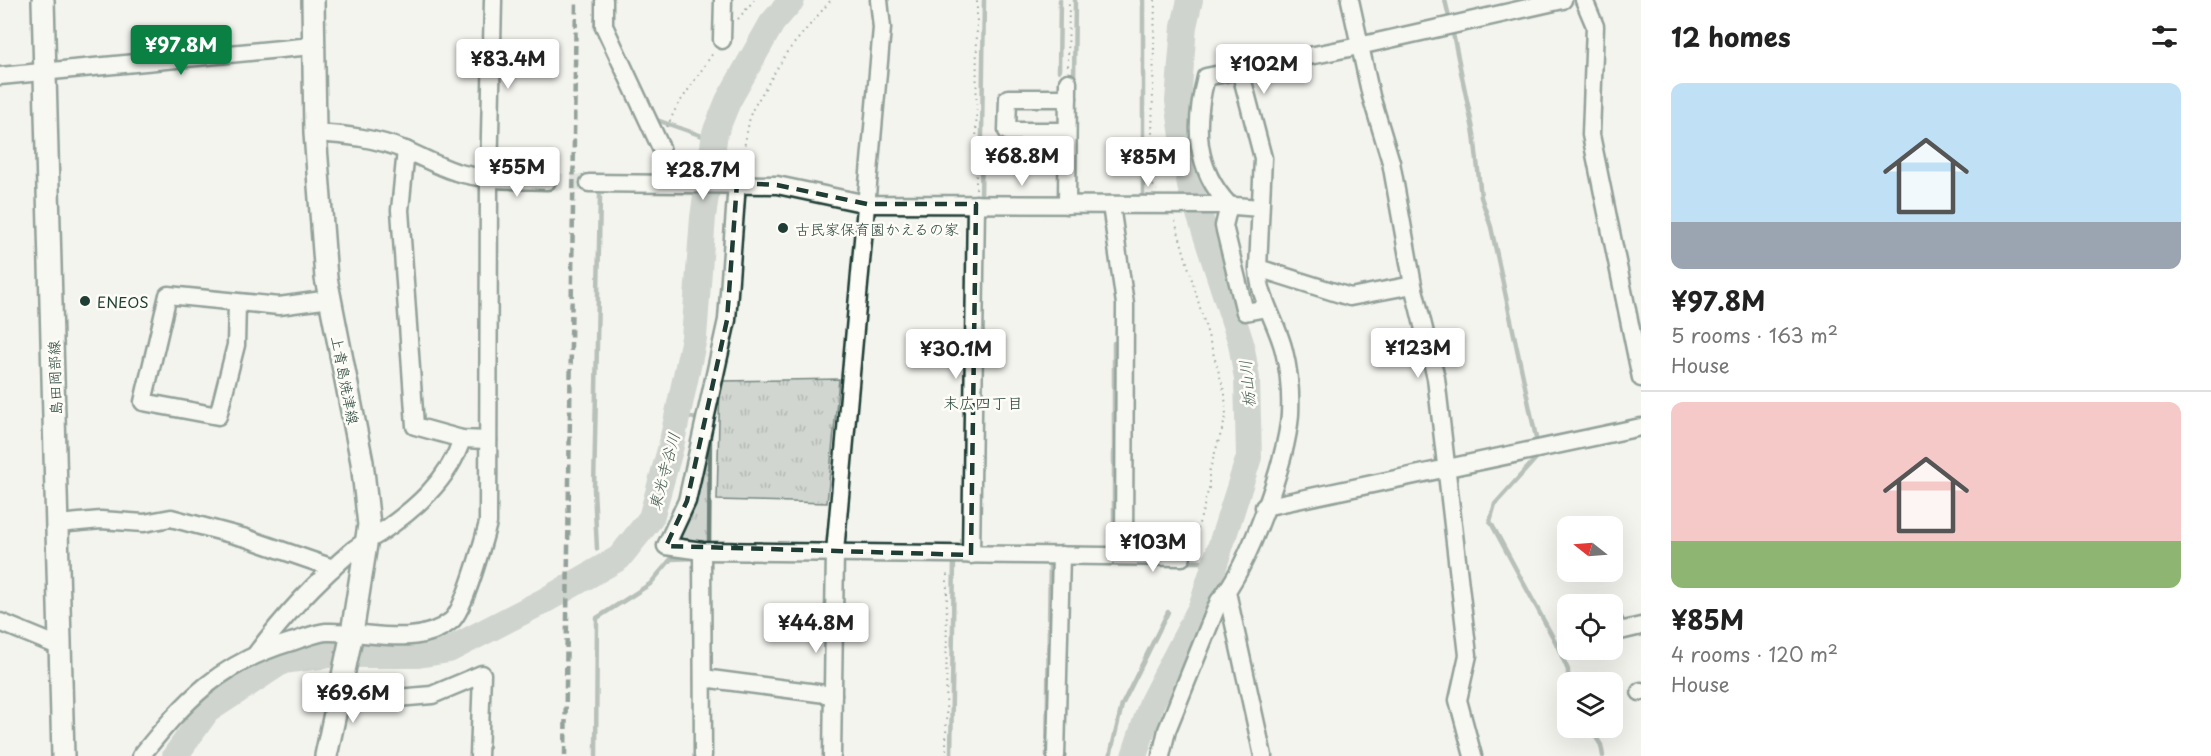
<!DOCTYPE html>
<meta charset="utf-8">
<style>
body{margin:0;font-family:"Playpen Sans","Klee One",sans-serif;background:#f6f6f6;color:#222;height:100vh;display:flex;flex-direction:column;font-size:22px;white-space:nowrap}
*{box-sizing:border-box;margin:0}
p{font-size:20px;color:#767676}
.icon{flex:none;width:33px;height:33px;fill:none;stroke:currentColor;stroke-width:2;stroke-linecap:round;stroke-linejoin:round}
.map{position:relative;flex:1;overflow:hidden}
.side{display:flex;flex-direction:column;background:#fff;width:570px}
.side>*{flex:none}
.needle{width:39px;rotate:287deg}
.controls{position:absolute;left:1557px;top:516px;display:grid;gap:12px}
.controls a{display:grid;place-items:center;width:66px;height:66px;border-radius:12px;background:#fff;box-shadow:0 6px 24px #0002;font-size:30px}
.price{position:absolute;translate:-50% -51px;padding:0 14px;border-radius:6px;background:#fff;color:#222;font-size:20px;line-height:39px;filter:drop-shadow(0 2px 3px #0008)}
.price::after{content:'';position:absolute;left:50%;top:36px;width:18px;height:14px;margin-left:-9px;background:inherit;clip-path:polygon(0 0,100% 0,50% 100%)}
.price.on{background:#0b8043;color:#fff}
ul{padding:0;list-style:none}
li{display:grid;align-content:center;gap:12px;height:318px;padding:0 30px}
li+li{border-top:2px solid #e0e0e0}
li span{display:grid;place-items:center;height:186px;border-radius:12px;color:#555}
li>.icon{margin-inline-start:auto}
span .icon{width:108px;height:108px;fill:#fffc;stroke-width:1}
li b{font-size:26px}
h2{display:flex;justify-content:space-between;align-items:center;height:72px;padding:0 30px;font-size:26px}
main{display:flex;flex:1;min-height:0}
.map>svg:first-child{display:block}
</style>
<main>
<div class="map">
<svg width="1641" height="756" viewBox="0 0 1641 756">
<defs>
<pattern id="park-tufts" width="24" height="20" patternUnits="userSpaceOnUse" patternTransform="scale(1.5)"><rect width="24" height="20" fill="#d1d6d1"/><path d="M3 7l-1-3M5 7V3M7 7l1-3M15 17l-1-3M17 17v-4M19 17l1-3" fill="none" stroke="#b3b9b4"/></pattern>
</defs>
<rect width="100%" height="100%" fill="#f4f4ef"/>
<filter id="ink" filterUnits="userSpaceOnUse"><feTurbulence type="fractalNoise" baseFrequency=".0167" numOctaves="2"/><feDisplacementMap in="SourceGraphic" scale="12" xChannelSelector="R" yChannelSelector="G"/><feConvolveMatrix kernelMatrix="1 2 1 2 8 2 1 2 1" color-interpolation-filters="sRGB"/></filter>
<g filter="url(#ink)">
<!-- park -->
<g fill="url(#park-tufts)" stroke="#788a82" stroke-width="1.5">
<path d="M839 379 827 503 717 500 720 381Z"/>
<path d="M710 432 709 542 677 543Z"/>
</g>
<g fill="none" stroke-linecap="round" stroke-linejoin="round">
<!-- stream -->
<g stroke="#6e8179" stroke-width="4.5">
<path d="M1143 0V201"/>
<path d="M1445 0 1450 21"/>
<path d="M596 17 595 28 603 43"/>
<path d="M1452 29 1474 134 1481 197 1491 227 1538 447"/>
<path d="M1059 71 1060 0"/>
<path d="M1074 82 1075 0"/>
<path d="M654 119 714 140"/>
<path d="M981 200 984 0"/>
<path d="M1114 343V553"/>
<path d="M678 412 701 421"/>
<path d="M1539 455 1495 504 1490 521 1556 643 1568 670V690"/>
<path d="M709 546 710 429"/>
<path d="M597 549 594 489 600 196"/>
<path d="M1184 562H1217"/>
<path d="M1590 728 1601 745 1603 756"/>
<path d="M596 756 597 618 650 584 671 559 699 558"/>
<path d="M951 756 954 560"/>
<path d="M1047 756 1050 561"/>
<path d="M1110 756 1122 705 1168 612"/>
</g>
<!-- river -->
<g stroke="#a3aea7" stroke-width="26">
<path d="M175 756 207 711 283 661 327 655H418L449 650 544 601 619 558 651 518 671 446 694 338 703 217 715 133 728 101 772 23 792 0"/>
<path d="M1134 756 1152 702 1201 607 1249 457 1247 379 1241 343 1190 186 1178 101 1184 26 1190 0"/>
</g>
<!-- minor-tunnel -->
<path stroke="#c9cfca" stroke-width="16" stroke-dasharray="16 8" stroke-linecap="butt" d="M547 181 589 183"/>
<defs>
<g id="minor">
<path d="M604 0V26L661 148"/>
<path d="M1350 0 1371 96 1391 162 1413 285 1436 378 1468 655 1458 700 1473 756"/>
<path d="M1584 0 1595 26 1591 135 1641 378"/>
<path d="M722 40 723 0"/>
<path d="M1240 70 1206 77C1194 124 1194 168 1229 205L1224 226 1245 312 1267 308"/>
<path d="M0 76 312 46"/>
<path d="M1067 131H1007L1008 98H1068"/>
<path d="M315 133C347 135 375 138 405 150 422 157 438 166 456 172 486 181 517 180 547 181"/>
<path d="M406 150 400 210 415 426 462 439 488 440"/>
<path d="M589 183 777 185 867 204 1222 205 1260 208"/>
<path d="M737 183 727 320 687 501 666 546 702 551 1182 557"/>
<path d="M1067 205 1068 82"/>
<path d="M1111 205 1125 304 1124 555"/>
<path d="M1413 285 1350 297 1258 268 1263 158 1240 70 1359 46 1563 0"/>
<path d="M237 302 236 345 218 416 143 402 168 295 279 306 330 299"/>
<path d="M1264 507 1641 427"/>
<path d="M58 524 101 520 144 523 171 518 246 538 333 568"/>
<path d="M702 551 703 756"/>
<path d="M971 555 976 204"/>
<path d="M1227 592 1263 756"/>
<path d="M1612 619 1620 631 1641 626"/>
<path d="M0 622 61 647"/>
<path d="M256 654C283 617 318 580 353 550 360 544 371 539 380 533 414 510 449 480 462 439"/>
<path d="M703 678 833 695"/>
<path d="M340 692 397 698 432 695 482 674 479 756"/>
<path d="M1640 692 1641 691"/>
<path d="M141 756C187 699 218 664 291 642 302 639 315 633 326 632 366 630 416 649 451 621 464 611 483 542 488 523L489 179 493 0"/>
<path d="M832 756 835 552 882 28 879 0"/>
<path d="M1056 756 1061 555"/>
<path d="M1161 756 1167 730 1219 601C1249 566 1287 460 1290 414 1291 393 1289 371 1284 351 1277 322 1259 299 1258 268"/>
</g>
<g id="major">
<path d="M43 0 63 756"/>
<path d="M313 0 315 133 326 278 362 462 369 525 352 633 326 756"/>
</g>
</defs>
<!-- minor casing -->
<use href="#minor" stroke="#1f3d34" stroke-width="21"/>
<!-- major casing -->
<use href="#major" stroke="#1f3d34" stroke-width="26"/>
<!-- path -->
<g stroke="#1f3d34" stroke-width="2" stroke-dasharray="1.5 4.5" stroke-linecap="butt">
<path d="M1155 0 1151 183 1157 190"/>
<path d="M738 19 754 0"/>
<path d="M1068 66 1069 0"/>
<path d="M667 127 676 108 713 53"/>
<path d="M740 168 751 112 787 52 831 0"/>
<path d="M976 189 977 0"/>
<path d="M1175 221 1225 394 1226 417 1209 472V488L1193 545"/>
<path d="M946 756 947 570"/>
</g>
<!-- minor -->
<use href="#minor" stroke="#fdfcf7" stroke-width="16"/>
<!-- major -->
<use href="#major" stroke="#fdfcf7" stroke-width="21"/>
<!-- rail -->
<path stroke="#1f3d34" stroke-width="4.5" stroke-dasharray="9 4.5" stroke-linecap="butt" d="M565 756 576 0"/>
</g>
</g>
<!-- marked area -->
<path d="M0 0H1641V756H0ZM737 183 777 185 867 204H976L971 555 666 546 687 501 727 320Z" fill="#f4f4ef" fill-opacity=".55" fill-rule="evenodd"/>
<path fill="none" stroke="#1f3d34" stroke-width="4.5" stroke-dasharray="12 8" stroke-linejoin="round" d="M737 183 777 185 867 204H976L971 555 666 546 687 501 727 320Z"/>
<!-- markers -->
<g fill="#1f3d34" stroke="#fdfcf7" stroke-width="2">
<circle cx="783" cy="228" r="6"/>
<circle cx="85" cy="301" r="6"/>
</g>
<g text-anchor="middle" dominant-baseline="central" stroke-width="5" stroke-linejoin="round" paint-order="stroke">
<!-- poi labels -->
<g font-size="15" fill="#1f3d34" stroke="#fdfcf7" text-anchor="start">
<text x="795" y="228">古民家保育園かえるの家</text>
<text x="97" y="301">ENEOS</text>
</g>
<!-- street labels -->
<g font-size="15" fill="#1f3d34" stroke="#fdfcf7">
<text transform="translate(54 378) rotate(-92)">島田岡部線</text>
<text transform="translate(346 380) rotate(79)">上青島焼津線</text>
</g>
<!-- water labels -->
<g font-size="16" font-style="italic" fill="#475f56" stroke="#fdfcf7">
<text transform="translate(1246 384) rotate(-95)">栃山川</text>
<text transform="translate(663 471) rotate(-75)">東光寺谷川</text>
</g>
<!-- neighbourhood labels -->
<g font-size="16" fill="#1f3d34" stroke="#fdfcf7">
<text x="983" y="402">末広四丁目</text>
</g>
</g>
</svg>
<div class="controls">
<a><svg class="needle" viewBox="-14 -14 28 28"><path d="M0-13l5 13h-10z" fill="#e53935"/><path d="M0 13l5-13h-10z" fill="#767676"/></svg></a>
<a><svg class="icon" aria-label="locate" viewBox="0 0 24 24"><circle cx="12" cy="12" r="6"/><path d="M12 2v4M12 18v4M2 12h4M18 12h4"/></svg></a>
<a><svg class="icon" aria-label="layers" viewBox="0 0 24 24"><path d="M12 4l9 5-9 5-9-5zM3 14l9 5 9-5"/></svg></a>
</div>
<b class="price on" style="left:181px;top:76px">¥97.8M</b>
<b class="price" style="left:508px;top:90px">¥83.4M</b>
<b class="price" style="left:1264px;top:95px">¥102M</b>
<b class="price" style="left:1022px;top:187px">¥68.8M</b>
<b class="price" style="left:1148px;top:188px">¥85M</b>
<b class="price" style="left:517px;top:198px">¥55M</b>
<b class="price" style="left:703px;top:201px">¥28.7M</b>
<b class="price" style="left:1418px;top:379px">¥123M</b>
<b class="price" style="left:956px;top:380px">¥30.1M</b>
<b class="price" style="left:1153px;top:573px">¥103M</b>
<b class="price" style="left:816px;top:654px">¥44.8M</b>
<b class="price" style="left:353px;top:724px">¥69.6M</b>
</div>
<section class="side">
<h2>12 homes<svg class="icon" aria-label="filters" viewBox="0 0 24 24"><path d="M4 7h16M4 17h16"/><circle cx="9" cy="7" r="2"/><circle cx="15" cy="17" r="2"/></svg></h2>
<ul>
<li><span style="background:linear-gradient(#bfe0f5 75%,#9aa5b1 0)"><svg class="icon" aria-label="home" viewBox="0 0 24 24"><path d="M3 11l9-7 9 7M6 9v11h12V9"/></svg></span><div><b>¥97.8M</b><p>5 rooms · 163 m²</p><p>House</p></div></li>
<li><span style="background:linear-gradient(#f6c9c9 75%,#8fb573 0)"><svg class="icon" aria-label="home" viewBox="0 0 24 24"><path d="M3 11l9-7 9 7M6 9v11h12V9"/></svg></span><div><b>¥85M</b><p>4 rooms · 120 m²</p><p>House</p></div></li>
</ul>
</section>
</main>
